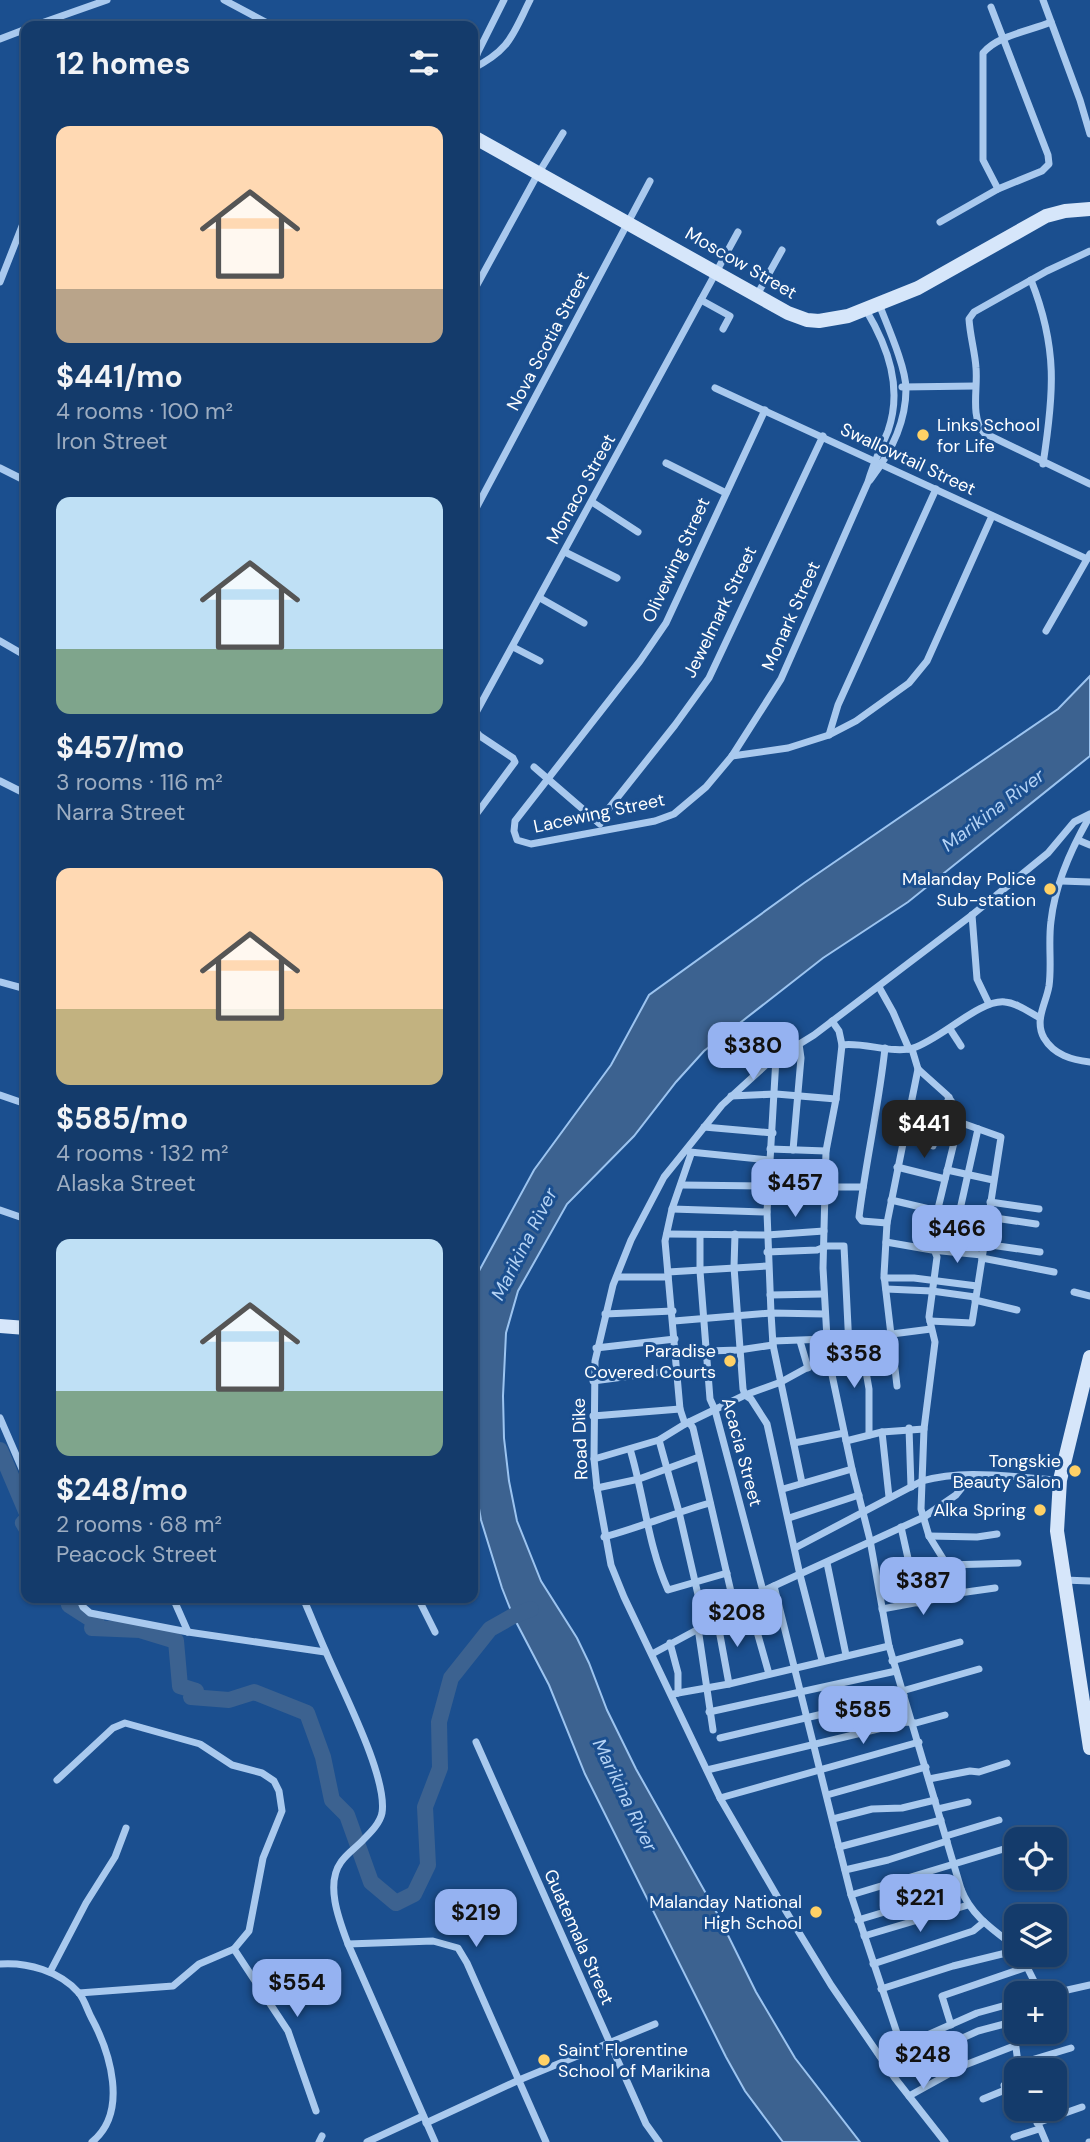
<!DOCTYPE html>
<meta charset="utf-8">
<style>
body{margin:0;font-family:"DM Sans",sans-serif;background:#214673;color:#f1f3f6;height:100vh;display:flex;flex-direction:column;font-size:26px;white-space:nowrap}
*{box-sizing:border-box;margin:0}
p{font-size:23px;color:#9dadc1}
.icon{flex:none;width:38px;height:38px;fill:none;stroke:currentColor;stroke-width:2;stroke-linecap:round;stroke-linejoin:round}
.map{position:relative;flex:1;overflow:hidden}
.panel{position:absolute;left:21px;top:21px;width:457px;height:1582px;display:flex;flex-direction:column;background:#143b6b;border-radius:14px;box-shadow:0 2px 5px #0004,0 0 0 2px #33557e}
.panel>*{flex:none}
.controls{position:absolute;left:1004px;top:1827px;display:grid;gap:14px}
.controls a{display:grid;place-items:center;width:63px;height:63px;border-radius:14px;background:#143b6b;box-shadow:0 2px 5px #0004,0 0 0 2px #33557e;font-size:35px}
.price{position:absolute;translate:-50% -60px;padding:0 16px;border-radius:14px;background:#95b2f1;color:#111;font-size:23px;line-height:46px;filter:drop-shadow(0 2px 4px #0008)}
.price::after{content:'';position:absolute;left:50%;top:42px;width:21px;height:16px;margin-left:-10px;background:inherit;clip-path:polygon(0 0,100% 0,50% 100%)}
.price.on{background:#222;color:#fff}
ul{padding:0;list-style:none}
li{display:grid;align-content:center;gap:14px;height:371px;padding:0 35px}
li span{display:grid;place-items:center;height:217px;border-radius:14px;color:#555}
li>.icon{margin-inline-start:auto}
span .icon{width:126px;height:126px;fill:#fffc;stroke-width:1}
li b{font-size:30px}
h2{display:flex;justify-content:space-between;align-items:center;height:84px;padding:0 35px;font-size:30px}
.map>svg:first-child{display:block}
</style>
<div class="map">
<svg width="1090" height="2142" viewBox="0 0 1090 2142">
<rect width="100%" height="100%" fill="#1b4f8f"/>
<!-- water -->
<path fill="#3c6290" stroke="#9cc4f0" stroke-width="2" d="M1090 676V756L908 902 823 958 704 1051 676 1082 634 1136 567 1204 518 1291 506 1333 503 1396 504 1438 509 1481 517 1521 541 1581 577 1638 589 1663 607 1710 636 1769 718 1915 756 1992 795 2058 860 2142H783L745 2091 726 2057 585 1774 549 1685 513 1616 502 1588 481 1520 473 1474V1282L534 1170 611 1065 649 995 804 883 1058 709Z"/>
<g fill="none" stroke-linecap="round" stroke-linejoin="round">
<!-- river -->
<g stroke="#3c6290" stroke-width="16">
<path d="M0 1450 26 1511"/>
<path d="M26 1520 23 1523 26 1528"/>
<path d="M74 1598 69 1605 97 1623 92 1628 140 1630 176 1641 180 1686 196 1691 191 1697 229 1700 254 1692 307 1713 323 1757 332 1800 347 1815 371 1882 396 1903 414 1894 428 1865 425 1807 440 1768 439 1722 451 1678 490 1629 513 1616 531 1609"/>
</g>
<!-- street -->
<g stroke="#a9c9ee" stroke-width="7">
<path d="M224 0 273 26"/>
<path d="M1043 0 1080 100 1090 134"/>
<path d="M33 26 107 0"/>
<path d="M0 39 26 29"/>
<path d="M472 68 478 52 504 0"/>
<path d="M472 69C510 50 512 36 530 0"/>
<path d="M998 189 983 160V53C998 35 1030 31 1051 22"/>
<path d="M940 222 998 189 1042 171 1049 164 1048 155 991 7"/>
<path d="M1090 251 1047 271 974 312 969 319C970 336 975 352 976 368 978 388 970 417 984 433L1090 484"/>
<path d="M1031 280C1058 348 1054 393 1043 464"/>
<path d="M0 282 26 216"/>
<path d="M472 294 535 179 563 133"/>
<path d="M757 295 782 250"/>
<path d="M701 300 730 316 723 329"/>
<path d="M902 387 975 386"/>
<path d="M715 388 1087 559"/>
<path d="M765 410 666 623 640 661 515 821 514 831 517 840 531 844 655 821 674 814 706 787 732 756 781 679 868 482C873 464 881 448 888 431 903 388 888 347 866 310"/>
<path d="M666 463 726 493"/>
<path d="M0 468 26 481"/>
<path d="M870 480C890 454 906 422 906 389 906 367 887 325 879 304"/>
<path d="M592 502 638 532"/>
<path d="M472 516 650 181"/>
<path d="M565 552 617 578"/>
<path d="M540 598 584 623"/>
<path d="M1046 631 1090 554"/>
<path d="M0 641 26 656"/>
<path d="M513 647 540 661"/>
<path d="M472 720 738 232"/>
<path d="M472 727 480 736 513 758 515 762 472 820"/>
<path d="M829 735 838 705 936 489"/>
<path d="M732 756 788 748 829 735 856 721 909 683 927 661 992 516"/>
<path d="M534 767 600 824"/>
<path d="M0 781 26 794"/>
<path d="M1090 816C1072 847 1055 885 1051 921 1048 943 1052 965 1049 986 1046 1004 1034 1020 1044 1038 1054 1055 1072 1060 1090 1062"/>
<path d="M598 822 675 725 709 678 823 436"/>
<path d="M1078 840 1090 845"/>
<path d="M1061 881 1090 882"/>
<path d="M972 915 977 979 989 1004"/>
<path d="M0 982 26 989"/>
<path d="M879 987 893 1012 909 1049"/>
<path d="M832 1021 839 1031 842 1045 836 1099 826 1151 823 1268 828 1356 852 1469 870 1540 889 1646 961 1889C971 1916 995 1931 1017 1948"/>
<path d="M950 1029 961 1046"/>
<path d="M842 1045C863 1042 894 1054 913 1048 940 1040 980 999 1005 1002 1017 1003 1029 1012 1040 1018"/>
<path d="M885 1048C879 1105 866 1160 859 1217L862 1221 887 1223"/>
<path d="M776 1058 767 1212 771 1313 773 1345 802 1483"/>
<path d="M0 1095 26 1104"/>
<path d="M731 1096 776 1094 836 1099"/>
<path d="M704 1127 773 1133"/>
<path d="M933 1146 949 1097"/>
<path d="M770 1149 826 1151"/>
<path d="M793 1150 801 1058 799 1044"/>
<path d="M690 1152 769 1160"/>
<path d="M897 1167 945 1179"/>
<path d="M947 1170 993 1180"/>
<path d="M681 1185 768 1186"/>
<path d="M825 1187H863"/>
<path d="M891 1200 938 1211"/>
<path d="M990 1202 1039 1209"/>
<path d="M672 1209 767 1212"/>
<path d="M0 1210 26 1219"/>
<path d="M988 1217 1036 1224"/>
<path d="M957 1223 978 1129"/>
<path d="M667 1234 767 1235 824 1231"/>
<path d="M735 1234 734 1267 743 1389 745 1395 751 1399 767 1424 800 1575 822 1660"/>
<path d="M700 1235V1271L710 1399 715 1410 763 1591"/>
<path d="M886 1242 932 1250 982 1255"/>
<path d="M984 1244 1040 1252"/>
<path d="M767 1252 817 1250 827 1246H844L849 1347"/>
<path d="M982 1258 1054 1272"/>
<path d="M668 1272 768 1266"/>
<path d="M617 1277H668"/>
<path d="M884 1278H914L977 1286"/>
<path d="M886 1289 932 1291 975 1297"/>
<path d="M1074 1292 1090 1296"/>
<path d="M770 1295 823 1294"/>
<path d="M975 1300 1017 1310"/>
<path d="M605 1314 673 1311"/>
<path d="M674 1321 771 1313 825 1314"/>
<path d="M930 1321 972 1323 1001 1137 959 1122"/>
<path d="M773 1341 827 1339"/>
<path d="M800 1341 808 1368"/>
<path d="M861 1343 869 1389V1435"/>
<path d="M596 1348 675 1339"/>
<path d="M676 1352 739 1350 773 1345"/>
<path d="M593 1381 676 1370"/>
<path d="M897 1386 884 1275 887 1223 918 1069"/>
<path d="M593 1416 680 1409"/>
<path d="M0 1418 26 1478"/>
<path d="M689 1422 693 1428 735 1609"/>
<path d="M685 1424 680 1409 665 1241 672 1209 691 1154"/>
<path d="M909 1428 911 1487"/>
<path d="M882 1432 889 1497"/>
<path d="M659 1440 679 1512 705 1625"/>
<path d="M846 1441 882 1432 924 1429"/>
<path d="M794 1443 844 1433"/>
<path d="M630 1449C644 1495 648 1546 668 1590L727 1573"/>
<path d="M594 1459 659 1440 685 1424 745 1395 781 1382 843 1348 892 1334 931 1329"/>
<path d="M597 1488 639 1479 699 1457"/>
<path d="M783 1489 852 1469"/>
<path d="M789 1518 859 1495"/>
<path d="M901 1527 918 1603"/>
<path d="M929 1536 977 1537 997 1534"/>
<path d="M604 1537C641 1527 674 1513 710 1503"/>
<path d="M795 1548 922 1481C966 1468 1015 1478 1060 1480"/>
<path d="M827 1563 846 1655"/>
<path d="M947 1565 1018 1563"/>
<path d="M1064 1580 1090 1581"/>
<path d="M774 1586 851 1895 907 2063 978 2031 1012 2022"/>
<path d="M952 1594 995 1588"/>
<path d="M79 1598 83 1607 90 1613 188 1632 325 1652"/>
<path d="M173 1598 188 1632"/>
<path d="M303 1598C311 1616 318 1634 326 1652 341 1688 388 1777 382 1813 380 1823 371 1832 364 1839 357 1847 347 1853 341 1862 325 1884 339 1920 348 1944L435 2142"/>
<path d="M418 1598 435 1632"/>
<path d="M748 1600 769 1674"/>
<path d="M882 1609 952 1596 947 1565 929 1536 921 1509 924 1429 935 1342 929 1317 937 1257 932 1244 934 1225 959 1122 954 1105 947 1095 918 1069 912 1049"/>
<path d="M717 1619 729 1684"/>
<path d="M698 1628 713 1730"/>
<path d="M670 1643 678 1673V1693L674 1694"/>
<path d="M652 1654 717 1619 763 1591 924 1517 956 1495 972 1475"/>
<path d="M892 1661 960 1642"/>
<path d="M902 1691 979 1669"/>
<path d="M678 1693 729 1684 889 1646"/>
<path d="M709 1712 896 1671"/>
<path d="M720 1738 904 1695"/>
<path d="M476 1742 646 2124 659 2142"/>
<path d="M707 1770 907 1722 916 1723 945 1715"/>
<path d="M929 1779 970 1771 979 1772 1007 1763"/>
<path d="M57 1780 113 1728 125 1723 200 1744 232 1765 262 1773 274 1781 279 1791 282 1811 263 1858 249 1931 234 1949 199 1964 173 1986 79 1993"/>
<path d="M827 1795 926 1767"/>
<path d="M720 1798 919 1742"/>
<path d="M938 1809 968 1802"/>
<path d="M833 1819 872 1809 902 1808 935 1800"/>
<path d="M946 1836 999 1820"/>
<path d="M839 1847 941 1820"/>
<path d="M845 1870 888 1860 947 1841"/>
<path d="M851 1895 1017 1845"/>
<path d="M858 1920 961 1889"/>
<path d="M864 1936 968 1905"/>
<path d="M348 1944 433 1941 458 1948 467 1963 546 2142"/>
<path d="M234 1949 288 2031 316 2111"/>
<path d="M1021 1955 1040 1993"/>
<path d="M0 1964C27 1962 60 1971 79 1993 84 1999 87 2009 91 2017 110 2052 129 2112 92 2142"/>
<path d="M873 1964 973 1931 984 1922"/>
<path d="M50 1972 86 1903 115 1857 126 1828"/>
<path d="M881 1989 953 1966 1006 1953 1017 1948"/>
<path d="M1054 1993 1090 1985"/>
<path d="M1010 2003 1019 2070"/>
<path d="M951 2025 942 1996 1027 1967"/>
<path d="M880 2056 977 2013 1017 2002"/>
<path d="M1018 2064 1071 2048"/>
<path d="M909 2096 965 2065 1014 2046"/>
<path d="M983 2099 1005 2090 1004 2085 1017 2081"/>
<path d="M1032 2109 1046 2142"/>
<path d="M426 2123 519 2080 655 2024"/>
<path d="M1037 2123 1082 2107"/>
<path d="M1014 2137 1039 2129"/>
<path d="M319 2142 322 2136"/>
<path d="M367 2142 423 2116"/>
<path d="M945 2142 894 2077 831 1985 781 1903 720 1798 624 1597 611 1565 597 1488 594 1459 595 1361 613 1285 631 1240 664 1177 722 1105 767 1064 814 1035 972 915 1048 853 1074 822 1090 814"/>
<path d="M1089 2142H1090"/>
</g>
<!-- secondary -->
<g stroke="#d6e6fa" stroke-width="14">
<path d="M472 136 788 313 807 320 819 321 848 316 918 288 1046 216 1065 211 1090 209"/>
<path d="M0 1326 26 1328"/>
<path d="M1090 1357 1060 1480 1057 1531 1090 1748"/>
</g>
</g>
<!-- markers -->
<g fill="#ffd166" stroke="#1b4f8f" stroke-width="2.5">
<circle cx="923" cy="435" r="7"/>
<circle cx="1050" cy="889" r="7"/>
<circle cx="730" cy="1361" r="7"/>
<circle cx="1075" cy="1471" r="7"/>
<circle cx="1040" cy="1510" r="7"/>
<circle cx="816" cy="1912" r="7"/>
<circle cx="544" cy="2060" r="7"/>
</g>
<g text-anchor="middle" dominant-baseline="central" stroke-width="6" stroke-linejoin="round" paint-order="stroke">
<!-- street labels -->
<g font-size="18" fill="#fff" stroke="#1b4f8f">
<text transform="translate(741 263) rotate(30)">Moscow Street</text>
<text transform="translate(548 341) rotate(-62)">Nova Scotia Street</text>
<text transform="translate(908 459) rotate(25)">Swallowtail Street</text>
<text transform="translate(581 489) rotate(-61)">Monaco Street</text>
<text transform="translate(676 560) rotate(-65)">Olivewing Street</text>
<text transform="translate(720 612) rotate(-64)">Jewelmark Street</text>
<text transform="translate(791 616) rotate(-66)">Monark Street</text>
<text transform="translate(599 813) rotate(-12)">Lacewing Street</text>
<text transform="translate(580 1439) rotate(-92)">Road Dike</text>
<text transform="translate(742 1452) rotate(75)">Acacia Street</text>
<text transform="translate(579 1937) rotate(66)">Guatemala Street</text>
</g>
<!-- poi labels -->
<g font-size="18" fill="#fff" stroke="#1b4f8f" text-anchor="end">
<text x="937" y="425" text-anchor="start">Links School<tspan x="937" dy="21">for Life</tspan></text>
<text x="1036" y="879">Malanday Police<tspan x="1036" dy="21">Sub-station</tspan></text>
<text x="716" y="1351">Paradise<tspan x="716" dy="21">Covered Courts</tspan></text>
<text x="1061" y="1461">Tongskie<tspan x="1061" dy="21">Beauty Salon</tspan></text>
<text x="1026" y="1510">Alka Spring</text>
<text x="802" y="1902">Malanday National<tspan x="802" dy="21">High School</tspan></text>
<text x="558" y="2050" text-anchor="start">Saint Florentine<tspan x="558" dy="21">School of Marikina</tspan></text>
</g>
<!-- water labels -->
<g font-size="19" font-style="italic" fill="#b5d3f5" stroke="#1b4f8f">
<text transform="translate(993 810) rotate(-37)">Marikina River</text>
<text transform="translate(524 1244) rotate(-63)">Marikina River</text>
<text transform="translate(625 1795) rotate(64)">Marikina River</text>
</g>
</g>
</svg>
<div class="controls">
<a><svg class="icon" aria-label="locate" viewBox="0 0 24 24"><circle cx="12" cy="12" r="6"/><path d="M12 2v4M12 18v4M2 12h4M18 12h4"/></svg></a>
<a><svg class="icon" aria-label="layers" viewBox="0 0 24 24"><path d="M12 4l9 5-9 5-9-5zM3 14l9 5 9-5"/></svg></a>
<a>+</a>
<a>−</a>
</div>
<b class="price" style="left:753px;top:1082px">$380</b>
<b class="price on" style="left:924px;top:1160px">$441</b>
<b class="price" style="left:795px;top:1219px">$457</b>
<b class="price" style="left:957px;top:1265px">$466</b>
<b class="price" style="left:854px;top:1390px">$358</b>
<b class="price" style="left:923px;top:1617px">$387</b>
<b class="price" style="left:737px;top:1649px">$208</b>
<b class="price" style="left:863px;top:1746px">$585</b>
<b class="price" style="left:920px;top:1934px">$221</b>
<b class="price" style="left:476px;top:1949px">$219</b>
<b class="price" style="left:297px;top:2019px">$554</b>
<b class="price" style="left:923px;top:2091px">$248</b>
<section class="panel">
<h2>12 homes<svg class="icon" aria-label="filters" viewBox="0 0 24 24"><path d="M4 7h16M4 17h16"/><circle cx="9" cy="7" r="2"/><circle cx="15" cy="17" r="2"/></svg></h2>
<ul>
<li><span style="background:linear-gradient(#ffd9b3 75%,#b9a48a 0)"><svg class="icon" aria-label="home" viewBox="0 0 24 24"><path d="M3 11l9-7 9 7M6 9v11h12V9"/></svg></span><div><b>$441/mo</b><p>4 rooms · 100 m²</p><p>Iron Street</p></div></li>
<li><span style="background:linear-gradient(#bfe0f5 70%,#7fa58c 0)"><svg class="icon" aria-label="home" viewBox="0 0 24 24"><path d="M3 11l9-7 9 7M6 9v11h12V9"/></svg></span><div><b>$457/mo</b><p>3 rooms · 116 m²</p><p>Narra Street</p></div></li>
<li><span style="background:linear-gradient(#ffd9b3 65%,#c2b280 0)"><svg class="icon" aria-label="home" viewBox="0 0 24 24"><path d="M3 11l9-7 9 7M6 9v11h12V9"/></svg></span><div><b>$585/mo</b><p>4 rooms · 132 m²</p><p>Alaska Street</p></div></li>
<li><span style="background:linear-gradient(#bfe0f5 70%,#7fa58c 0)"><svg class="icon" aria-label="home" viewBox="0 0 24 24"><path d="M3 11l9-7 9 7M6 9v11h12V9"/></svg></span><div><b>$248/mo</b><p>2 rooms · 68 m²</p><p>Peacock Street</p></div></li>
</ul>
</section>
</div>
